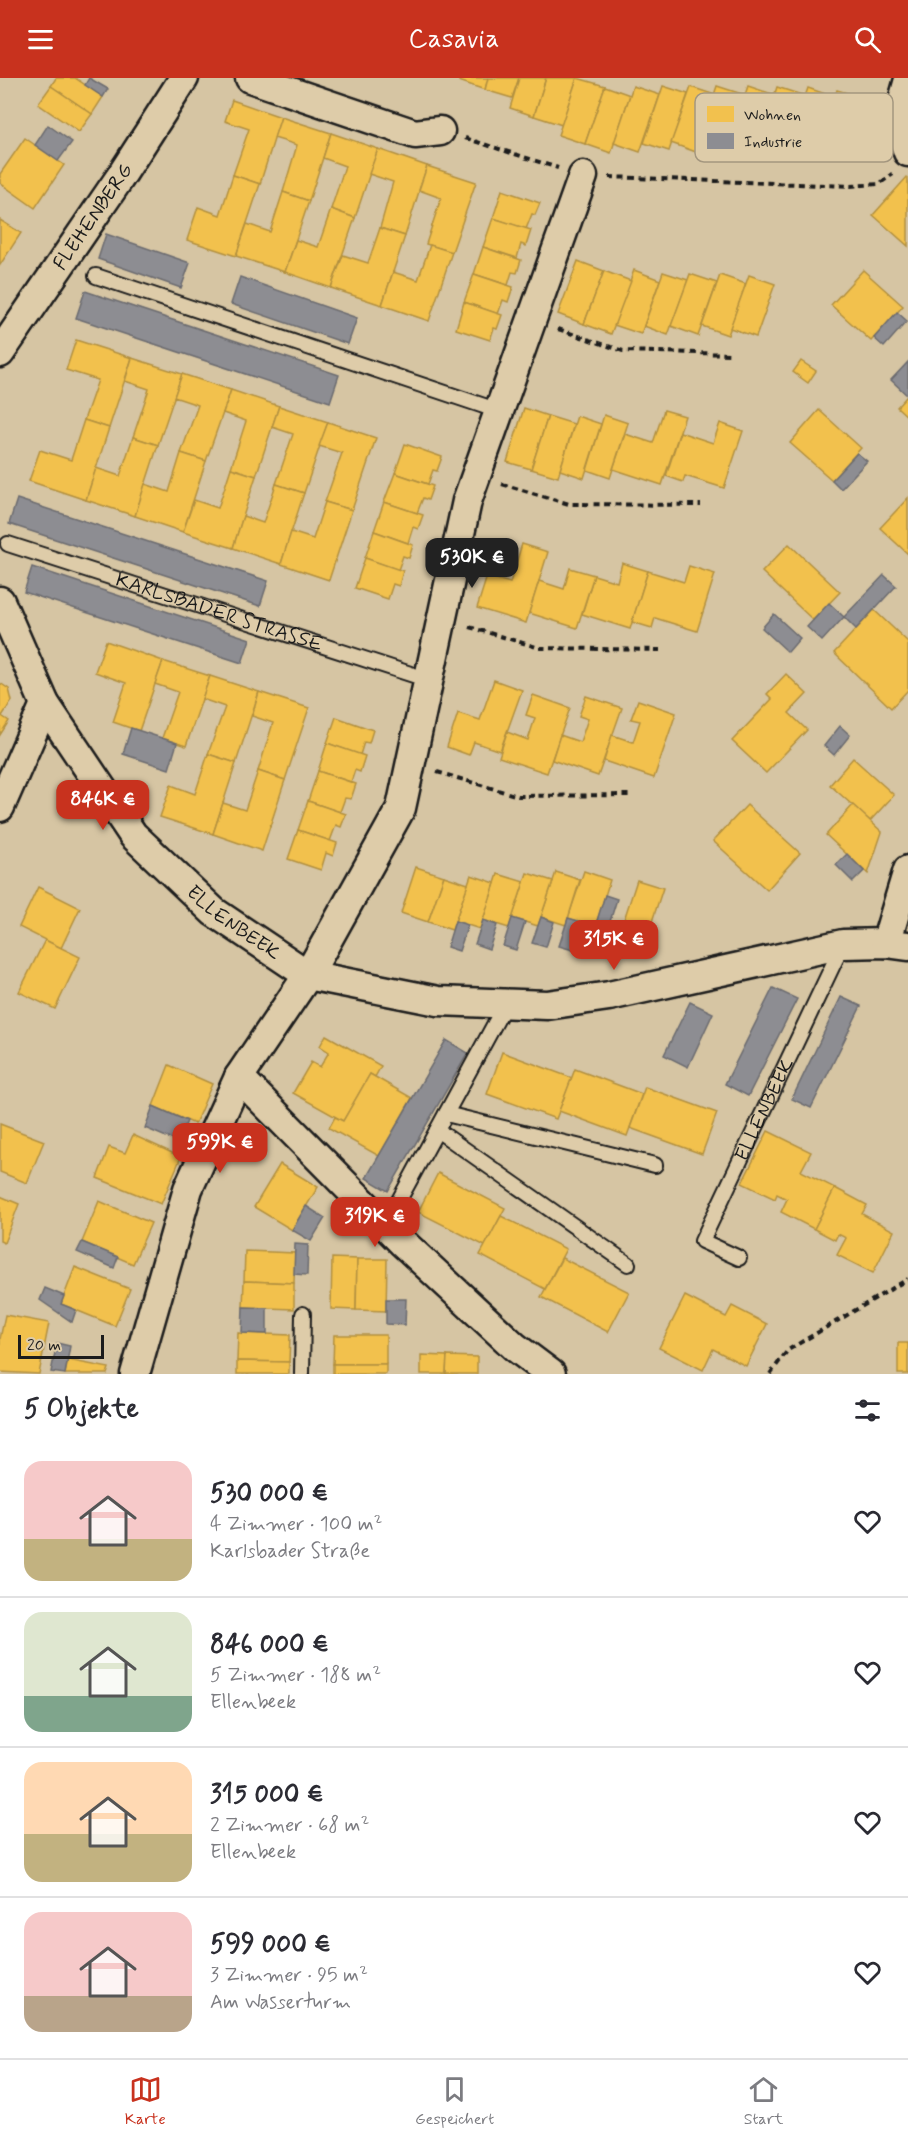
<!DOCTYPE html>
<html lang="de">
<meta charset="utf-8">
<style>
body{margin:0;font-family:Mynerve,sans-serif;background:#f7f7f7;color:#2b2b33;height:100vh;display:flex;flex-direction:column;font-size:22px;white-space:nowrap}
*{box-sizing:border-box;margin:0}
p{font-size:20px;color:#7c7c81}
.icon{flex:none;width:33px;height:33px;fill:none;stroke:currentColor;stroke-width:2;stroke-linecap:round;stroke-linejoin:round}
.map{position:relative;height:1296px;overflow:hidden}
.drawer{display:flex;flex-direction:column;background:#fff;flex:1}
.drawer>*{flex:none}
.scale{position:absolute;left:18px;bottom:15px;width:86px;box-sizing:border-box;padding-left:6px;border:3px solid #1c1c1c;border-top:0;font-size:16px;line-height:21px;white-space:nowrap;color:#1c1c1c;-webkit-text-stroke:4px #decca9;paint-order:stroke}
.price{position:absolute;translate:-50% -51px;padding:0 14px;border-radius:12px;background:#c8321e;color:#fff;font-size:20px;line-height:39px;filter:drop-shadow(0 2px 3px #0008)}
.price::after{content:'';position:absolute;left:50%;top:36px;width:18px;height:14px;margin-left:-9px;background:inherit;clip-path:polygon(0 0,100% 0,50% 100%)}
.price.selected{background:#222;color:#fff}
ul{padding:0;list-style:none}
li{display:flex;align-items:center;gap:18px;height:150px;padding:0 24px}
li+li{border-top:2px solid #e1e1e2}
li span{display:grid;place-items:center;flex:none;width:168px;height:120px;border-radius:18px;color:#555}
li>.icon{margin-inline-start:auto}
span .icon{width:72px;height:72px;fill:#fffc;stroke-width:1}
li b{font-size:26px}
h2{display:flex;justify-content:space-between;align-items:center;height:72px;padding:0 24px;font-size:26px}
header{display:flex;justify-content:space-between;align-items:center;height:78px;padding:0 24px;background:#c8321e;color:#fff;font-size:27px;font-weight:600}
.menu{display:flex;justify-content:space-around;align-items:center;height:84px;border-top:2px solid #e1e1e2;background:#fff;font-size:16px;color:#7c7c81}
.menu a{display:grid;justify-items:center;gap:3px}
.menu .selected{color:#c8321e}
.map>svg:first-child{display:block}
</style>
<header><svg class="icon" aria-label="menu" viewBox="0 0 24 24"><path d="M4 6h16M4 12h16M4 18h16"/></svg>Casavia<svg class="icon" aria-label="search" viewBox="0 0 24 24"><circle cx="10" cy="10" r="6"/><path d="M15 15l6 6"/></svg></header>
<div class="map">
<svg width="908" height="1296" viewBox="0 0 908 1296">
<rect width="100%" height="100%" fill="#d6c5a3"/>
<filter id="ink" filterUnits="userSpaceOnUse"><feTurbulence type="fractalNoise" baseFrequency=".0167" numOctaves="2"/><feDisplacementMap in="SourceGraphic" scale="12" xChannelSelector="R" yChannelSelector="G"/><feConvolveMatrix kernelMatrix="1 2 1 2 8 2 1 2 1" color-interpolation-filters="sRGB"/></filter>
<g filter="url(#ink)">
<!-- homes -->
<g fill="#f2c14e" stroke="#b2903f" stroke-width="1.5">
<path d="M56 0H75L103 19 92 36 51 8Z"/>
<path d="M460 0H488L485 12 459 3Z"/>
<path d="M488 0H519L512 20 485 12Z"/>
<path d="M519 0H546L534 38 510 30Z"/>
<path d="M546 0H577L562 47 534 38Z"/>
<path d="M577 0 605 8 585 66 558 57Z"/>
<path d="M51 8 92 36 79 54 38 26Z"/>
<path d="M605 8 630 17 611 75 585 66Z"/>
<path d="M633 8 660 17 640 74 614 65Z"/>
<path d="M663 8 688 16 669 73 644 65Z"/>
<path d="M717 8 745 17 726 74 698 65Z"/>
<path d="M748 8 775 17 755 76 728 67Z"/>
<path d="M691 9 715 17 696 74 671 65Z"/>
<path d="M777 9 805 18 785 77 758 68Z"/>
<path d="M808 10 834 19 815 77 788 68Z"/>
<path d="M837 12 864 20 844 77 818 68Z"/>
<path d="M232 22 281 39 260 106 233 97 249 51 225 43Z"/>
<path d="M281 39 331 55 309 123 283 114 297 67 274 60Z"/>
<path d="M331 55 378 71 355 140 331 131 345 88 323 80Z"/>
<path d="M25 60 64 87 35 130 0 105V96Z"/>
<path d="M378 71 427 88 405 158 380 150 393 104 369 96Z"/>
<path d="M427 88 476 104 452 174 426 166 441 120 419 112Z"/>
<path d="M233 97 260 106 236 178 187 162 198 129 220 137Z"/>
<path d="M907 99 908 100V168L873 137Z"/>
<path d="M502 112 540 125 535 137 532 136 526 151 493 140Z"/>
<path d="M283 114 309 123 285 194 236 178 247 146 270 154Z"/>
<path d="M331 131 355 140 331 210 285 194 296 162 318 169Z"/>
<path d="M493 140 531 152 526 168 521 166 517 180 483 169Z"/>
<path d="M0 142 21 155 0 187Z"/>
<path d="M380 150 405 158 382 227 331 210 343 177 368 185Z"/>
<path d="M430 167 452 174 429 243 382 227 393 194 418 202Z"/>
<path d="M483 169 521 182 517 195 512 194 508 207 474 196Z"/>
<path d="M578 183 604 193 584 246 558 236Z"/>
<path d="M634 192 660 202 641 256 614 247Z"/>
<path d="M863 192 903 228 871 263 831 227Z"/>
<path d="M604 193 631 203 611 256 584 246Z"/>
<path d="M663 194 688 202 668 257 644 248Z"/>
<path d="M474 196 513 209 508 224 503 222 498 236 464 224Z"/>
<path d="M690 196 717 205 698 258 671 248Z"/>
<path d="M720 197 746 206 728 257 702 248Z"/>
<path d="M749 197 775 206 756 259 730 250Z"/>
<path d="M464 224 502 237 497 251 494 250 490 262 456 251Z"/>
<path d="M76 262 132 280 109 350 84 342 98 302 66 292Z"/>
<path d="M132 280 182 296 158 367 133 359 149 311 125 303Z"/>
<path d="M801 283 816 293 808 305 793 294Z"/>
<path d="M182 296 231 312 206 383 181 375 198 327 174 319Z"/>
<path d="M231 312 279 328 256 398 231 390 246 343 223 335Z"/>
<path d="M908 317V339L897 329Z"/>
<path d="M279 328 328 344 304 415 276 406 293 356 272 349Z"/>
<path d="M524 330 548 338 531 391 507 384Z"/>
<path d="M664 332 685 338 662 407 613 391 625 356 653 365Z"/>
<path d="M819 332 861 370 832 402 790 365Z"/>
<path d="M604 337 628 345 610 400 587 392Z"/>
<path d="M548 338 574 346 558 399 531 391Z"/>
<path d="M577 338 601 346 584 400 560 392Z"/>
<path d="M84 342 109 350 86 422 29 403 40 372 71 382Z"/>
<path d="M328 344 376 360 352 432 325 424 342 375 319 368Z"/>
<path d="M720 345 743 353 724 410 685 398 683 404 666 398 680 354 713 365Z"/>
<path d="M133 359 158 367 135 438 86 422 96 390 120 398Z"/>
<path d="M405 366 442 379 437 393 433 392 428 406 395 395Z"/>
<path d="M181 375 206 383 183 454 135 438 145 406 169 414Z"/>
<path d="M231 390 256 398 233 470 183 454 194 422 218 430Z"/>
<path d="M395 395 433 408 428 422 423 420 417 435 384 424Z"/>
<path d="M276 406 304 415 281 486 233 470 243 438 263 445Z"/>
<path d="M908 420V476L880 450Z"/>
<path d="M325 424 352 432 329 502 281 486 291 454 313 461Z"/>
<path d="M384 424 423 437 418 451 413 449 408 465 374 453Z"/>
<path d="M374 453 413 467 409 480 403 478 398 492 365 480Z"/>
<path d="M522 466 548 474 526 545 477 530 487 498 510 505Z"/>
<path d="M789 466 840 514 813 542 762 494Z"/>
<path d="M365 480 403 493 399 508 393 506 388 521 355 510Z"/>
<path d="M622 485 648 493 630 551 582 536 594 497 617 504Z"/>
<path d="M689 488 715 496 697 553 655 540 652 550 632 544 648 493 684 504Z"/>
<path d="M570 490 594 497 577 550 529 535 539 503 564 511Z"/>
<path d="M874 532 908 564V612L891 630 834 575Z"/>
<path d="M106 563 163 583 139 653 113 644 126 605 95 594Z"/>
<path d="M163 583 210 598 186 668 162 660 178 614 155 606Z"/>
<path d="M786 596 807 616 789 635 807 652 766 695 732 663 772 621 767 616Z"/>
<path d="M210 598 259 614 236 685 208 676 225 629 202 621Z"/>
<path d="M494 602 522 612 500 673 474 664 469 677 447 669 458 635 480 642Z"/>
<path d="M0 605 9 611 12 623 2 638 0 637Z"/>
<path d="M259 614 309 630 285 702 258 693 273 645 252 638Z"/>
<path d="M533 617 570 630 547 695 499 679 507 654 528 662 535 640 526 637Z"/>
<path d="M586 618 622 630 598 698 552 682 560 657 580 664 588 641 579 638Z"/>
<path d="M638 622 676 635 654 700 604 683 612 657 633 664 640 643 631 641Z"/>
<path d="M0 637 9 643 0 657Z"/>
<path d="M336 639 373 652 369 665 364 664 360 677 327 665Z"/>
<path d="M327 665 365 678 360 694 355 692 351 704 318 693Z"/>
<path d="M208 676 236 685 213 756 160 739 171 707 195 716Z"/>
<path d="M853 680 894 717 870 743 830 707Z"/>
<path d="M258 693 285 702 262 773 213 756 223 725 245 732Z"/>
<path d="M318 693 356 706 351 721 345 720 340 734 308 723Z"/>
<path d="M308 723 346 736 341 749 336 747 330 763 298 752Z"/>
<path d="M747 727 800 775 767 812 713 763Z"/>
<path d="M853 727 882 754 868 796 826 757Z"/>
<path d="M298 752 337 765 333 778 326 775 321 792 288 781Z"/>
<path d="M416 789 444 798 428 844 401 835Z"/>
<path d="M584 793 610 802 595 849 568 840Z"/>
<path d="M556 794 580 802 566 847 541 839Z"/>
<path d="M527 795 553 803 538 848 512 840Z"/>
<path d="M498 796 524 804 509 850 483 842Z"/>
<path d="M471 797 495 805 480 851 455 843Z"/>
<path d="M444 798 468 806 452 852 428 844Z"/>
<path d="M637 802 663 810 645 865 619 857Z"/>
<path d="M38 809 80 830 61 870 19 849Z"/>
<path d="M45 862 80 879 55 931 19 914Z"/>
<path d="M326 957 381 988 375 999 370 996 343 1043 293 1015 311 984 320 989 329 974 320 968Z"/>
<path d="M502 974 572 1000 556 1041 487 1016Z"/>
<path d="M169 987 212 1006 195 1046 153 1028Z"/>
<path d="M575 991 642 1016 627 1058 559 1033Z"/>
<path d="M370 996 412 1020 379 1078 329 1050 335 1039 343 1043Z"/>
<path d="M645 1009 717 1035 702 1076 630 1050Z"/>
<path d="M0 1046 44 1063 27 1105 0 1094Z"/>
<path d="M768 1053 811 1074 801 1093 835 1110 814 1151 781 1134 787 1121 777 1116 775 1121 742 1105Z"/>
<path d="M133 1057 181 1079 161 1126 97 1100 109 1069 125 1075Z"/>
<path d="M280 1086 318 1109 292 1152 254 1129Z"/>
<path d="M438 1095 505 1130 485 1168 418 1134Z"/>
<path d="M835 1110 867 1127 862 1136 894 1153 873 1195 837 1177 846 1160 838 1156 835 1162 814 1151Z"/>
<path d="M0 1118 19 1126 4 1165 0 1163Z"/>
<path d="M99 1123 151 1145 133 1186 82 1164Z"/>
<path d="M501 1138 566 1171 545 1211 480 1177Z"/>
<path d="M245 1173 295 1175 294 1205 244 1203Z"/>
<path d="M332 1180 357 1181 356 1232 331 1231Z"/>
<path d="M562 1180 629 1214 608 1254 541 1219Z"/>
<path d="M357 1181H387L386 1233 356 1232Z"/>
<path d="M75 1189 130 1211 115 1248 61 1226Z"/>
<path d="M244 1203 294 1205V1231L243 1229Z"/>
<path d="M685 1218 726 1239 732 1228 767 1246 746 1288 713 1271 703 1292 659 1270Z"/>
<path d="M5 1237 49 1245 39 1296 0 1294V1261Z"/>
<path d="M238 1255 290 1257 289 1284 237 1283Z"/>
<path d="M334 1257H386V1286H333Z"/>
<rect x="898" y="1265" width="10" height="31"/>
<path d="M421 1277 447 1278 446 1296H421Z"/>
<path d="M447 1278 477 1279V1296H446Z"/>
<path d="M68 1282 109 1290 107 1296H65Z"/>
<path d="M237 1283 289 1284V1296H237Z"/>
<rect x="333" y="1286" width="53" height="10"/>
</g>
<!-- industry -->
<g fill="#8d8d92" stroke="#6b6b6f" stroke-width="1.5">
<path d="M89 0 108 11 103 19 85 7Z"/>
<path d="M48 47 72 64 58 83 35 67Z"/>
<path d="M106 156 190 185 181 210 98 181Z"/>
<path d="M240 199 357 240 348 266 231 226Z"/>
<path d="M85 213 339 297 330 324 76 240Z"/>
<path d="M897 234 907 243 884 269 874 260Z"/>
<path d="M908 284V318L891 302Z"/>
<path d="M857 375 867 383 841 411 832 402Z"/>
<path d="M17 421 268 503 260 528 9 446Z"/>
<path d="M32 489 250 561 242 585 24 514Z"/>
<path d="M884 497 896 508 856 551 844 539Z"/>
<path d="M829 525 844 539 822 563 807 549Z"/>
<path d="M774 536 800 560 788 574 762 550Z"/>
<path d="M840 648 850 657 834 677 824 668Z"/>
<path d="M131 650 177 665 169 691 123 676Z"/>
<path d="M847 776 864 793 853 804 836 787Z"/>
<path d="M605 817 617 821 607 853 595 849Z"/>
<path d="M541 839 554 844 546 869 532 865Z"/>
<path d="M512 840 525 844 516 872 503 868Z"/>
<path d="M568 840 582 844 573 872 559 868Z"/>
<path d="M483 842 497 847 489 871 475 866Z"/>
<path d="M455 843 468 847 459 873 447 869Z"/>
<path d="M773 910 797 921 748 1018 725 1006Z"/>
<path d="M841 919 861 928 811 1030 792 1021Z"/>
<path d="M690 924 713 935 688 989 664 977Z"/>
<path d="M446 962 468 975 388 1113 366 1100Z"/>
<path d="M153 1028 187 1043 178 1064 145 1050Z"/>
<path d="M306 1128 325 1140 311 1163 292 1152Z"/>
<path d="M82 1164 118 1179 114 1190 77 1174Z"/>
<path d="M295 1166 308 1167 307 1197 294 1196Z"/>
<path d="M45 1210 64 1218 61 1226 76 1232 72 1244 40 1222Z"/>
<path d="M386 1221H406L405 1247 386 1246Z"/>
<path d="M243 1229 267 1230V1256L242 1255Z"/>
<path d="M57 1265 70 1268 65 1296 51 1294Z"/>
</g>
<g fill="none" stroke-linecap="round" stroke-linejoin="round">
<defs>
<g id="lane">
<path d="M96 198 499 333"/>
<path id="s1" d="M8 466 429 602"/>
<path d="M446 1036 655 1087"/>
<path d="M437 1052 628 1186"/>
<path d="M385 1148 506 925"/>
<path id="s2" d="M739 1180 702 1163 842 868"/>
<path d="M302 1296 303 1236"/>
</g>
<g id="street">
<path d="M250 0 415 56 440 53"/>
<path d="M908 5 897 44 908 74"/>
<path id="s3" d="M0 275 119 101 184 0"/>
<path id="s4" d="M0 523 45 626 133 757 214 834 308 897 438 923 547 927 609 918 843 866 886 865 908 868"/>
<path d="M0 729 45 626"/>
<path d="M886 865 908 792"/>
<path d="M239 999 402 1164 515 1269 551 1296"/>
<path d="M135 1296 188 1111 239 999 308 897 401 730 467 423 583 98"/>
</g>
</defs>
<!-- lane casing -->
<use href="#lane" stroke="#1c1c1c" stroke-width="18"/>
<!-- street casing -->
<use href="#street" stroke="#1c1c1c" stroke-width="33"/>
<!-- path -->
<g stroke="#1c1c1c" stroke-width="4" stroke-dasharray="6 4.5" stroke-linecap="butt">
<path d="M465 60 558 90"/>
<path d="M609 99 851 108 879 106 893 96"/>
<path d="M558 251 623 273 732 276"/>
<path d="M502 406 569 426 701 427"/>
<path d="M469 549 540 570 660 572"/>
<path d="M437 694 518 718 632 717"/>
<path d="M770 1296 788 1272 908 1201"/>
</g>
<!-- lane -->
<use href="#lane" stroke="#decca9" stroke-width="14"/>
<!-- street -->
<use href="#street" stroke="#decca9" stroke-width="28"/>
</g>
</g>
<g text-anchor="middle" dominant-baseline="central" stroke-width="6" stroke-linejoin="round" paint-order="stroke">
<!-- street labels -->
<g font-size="20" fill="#1c1c1c" stroke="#decca9">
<text stroke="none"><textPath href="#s3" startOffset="165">FLEHENBERG</textPath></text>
<text stroke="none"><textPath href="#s1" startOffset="222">KARLSBADER STRASSE</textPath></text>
<text stroke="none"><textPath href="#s4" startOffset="404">ELLENBEEK</textPath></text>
<text stroke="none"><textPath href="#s2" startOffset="186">ELLENBEEK</textPath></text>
</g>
</g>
<!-- legend -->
<rect x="695" y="15" width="198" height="69" rx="9" fill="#decca9" stroke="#a4977f" stroke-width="1.5"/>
<rect x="707" y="28" width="27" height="16" fill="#f2c14e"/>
<rect x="707" y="55" width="27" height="16" fill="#8d8d92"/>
<g font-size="16" fill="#1c1c1c">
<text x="744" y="42">Wohnen</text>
<text x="744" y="69">Industrie</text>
</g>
</svg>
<div class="scale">20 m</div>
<b class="price selected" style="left:472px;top:511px">530K €</b>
<b class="price" style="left:103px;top:753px">846K €</b>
<b class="price" style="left:614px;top:893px">315K €</b>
<b class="price" style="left:220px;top:1096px">599K €</b>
<b class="price" style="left:375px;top:1170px">319K €</b>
</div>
<section class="drawer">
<h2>5 Objekte<svg class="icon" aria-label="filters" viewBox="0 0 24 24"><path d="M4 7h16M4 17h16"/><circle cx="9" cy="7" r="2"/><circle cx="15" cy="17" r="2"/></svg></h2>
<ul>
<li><span style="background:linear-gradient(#f6c9c9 65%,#c2b280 0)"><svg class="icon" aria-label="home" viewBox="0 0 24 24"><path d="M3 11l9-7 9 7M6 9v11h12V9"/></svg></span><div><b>530 000 €</b><p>4 Zimmer · 100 m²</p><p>Karlsbader Straße</p></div><svg class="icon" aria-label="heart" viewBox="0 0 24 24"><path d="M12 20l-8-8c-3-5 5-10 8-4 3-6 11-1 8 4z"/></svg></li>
<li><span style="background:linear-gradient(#dfe7d0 70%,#7fa58c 0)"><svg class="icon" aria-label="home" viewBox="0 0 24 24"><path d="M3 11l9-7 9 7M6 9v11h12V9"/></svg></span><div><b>846 000 €</b><p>5 Zimmer · 188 m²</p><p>Ellenbeek</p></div><svg class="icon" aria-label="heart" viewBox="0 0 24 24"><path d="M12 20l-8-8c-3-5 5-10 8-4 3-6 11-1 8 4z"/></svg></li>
<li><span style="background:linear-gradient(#ffd9b3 60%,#c2b280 0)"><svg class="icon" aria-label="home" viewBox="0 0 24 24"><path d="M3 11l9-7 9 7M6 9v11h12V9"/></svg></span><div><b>315 000 €</b><p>2 Zimmer · 68 m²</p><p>Ellenbeek</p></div><svg class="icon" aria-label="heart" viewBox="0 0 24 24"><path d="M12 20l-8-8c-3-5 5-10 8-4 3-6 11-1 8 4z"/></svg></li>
<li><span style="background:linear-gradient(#f6c9c9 70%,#b9a48a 0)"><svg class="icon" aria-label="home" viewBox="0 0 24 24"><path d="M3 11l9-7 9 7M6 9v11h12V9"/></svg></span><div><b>599 000 €</b><p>3 Zimmer · 95 m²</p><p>Am Wasserturm</p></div><svg class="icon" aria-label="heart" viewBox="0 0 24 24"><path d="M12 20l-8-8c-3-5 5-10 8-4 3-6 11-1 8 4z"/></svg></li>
</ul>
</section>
<nav class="menu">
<a class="selected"><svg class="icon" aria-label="map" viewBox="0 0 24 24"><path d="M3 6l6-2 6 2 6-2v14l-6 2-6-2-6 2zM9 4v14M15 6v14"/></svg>Karte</a>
<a><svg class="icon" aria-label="saved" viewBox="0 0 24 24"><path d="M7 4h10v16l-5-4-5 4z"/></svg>Gespeichert</a>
<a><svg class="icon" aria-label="home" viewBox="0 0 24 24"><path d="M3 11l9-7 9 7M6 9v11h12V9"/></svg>Start</a>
</nav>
